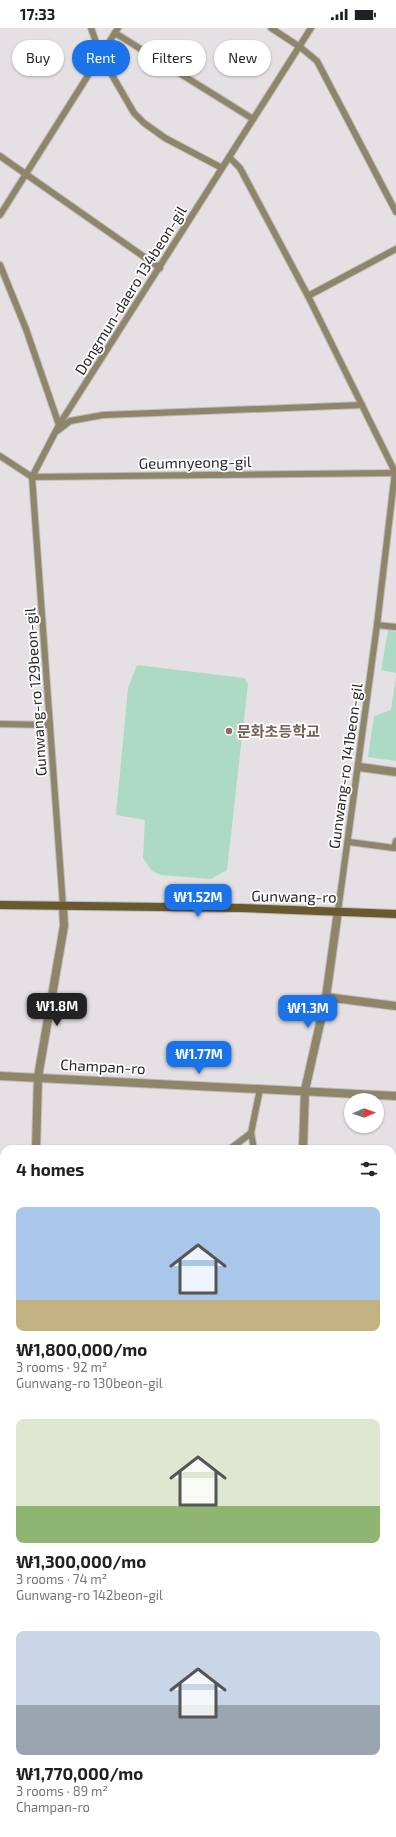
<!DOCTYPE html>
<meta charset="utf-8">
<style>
body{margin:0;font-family:"Exo 2","Noto Sans KR",sans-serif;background:#f6f6f6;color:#202124;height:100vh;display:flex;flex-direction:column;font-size:15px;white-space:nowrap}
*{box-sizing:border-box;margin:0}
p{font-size:13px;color:#757577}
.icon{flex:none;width:22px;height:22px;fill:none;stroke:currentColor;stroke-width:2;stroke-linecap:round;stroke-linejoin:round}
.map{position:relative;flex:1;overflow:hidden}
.drawer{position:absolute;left:0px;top:1117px;width:396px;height:692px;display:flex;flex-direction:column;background:#fff;border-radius:12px 12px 0 0;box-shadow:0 1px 3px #0004}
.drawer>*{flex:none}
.guide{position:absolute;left:12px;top:12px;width:372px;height:36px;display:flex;gap:8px}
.needle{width:26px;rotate:88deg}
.fabs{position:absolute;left:344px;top:1065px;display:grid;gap:8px}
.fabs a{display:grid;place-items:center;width:40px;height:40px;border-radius:50%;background:#fff;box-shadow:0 1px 3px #0004;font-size:20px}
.price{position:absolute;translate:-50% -34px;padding:0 9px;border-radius:8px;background:#1a73e8;color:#fff;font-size:13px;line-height:26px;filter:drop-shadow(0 1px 2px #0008)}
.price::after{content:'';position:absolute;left:50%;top:24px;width:12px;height:9px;margin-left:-6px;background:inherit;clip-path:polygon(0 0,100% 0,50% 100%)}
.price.active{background:#222;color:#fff}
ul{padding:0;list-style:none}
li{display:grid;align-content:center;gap:8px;height:212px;padding:0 16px}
li span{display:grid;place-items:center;height:124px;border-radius:8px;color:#555}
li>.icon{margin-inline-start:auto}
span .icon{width:72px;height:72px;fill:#fffc;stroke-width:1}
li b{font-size:17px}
h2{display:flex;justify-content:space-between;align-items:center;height:48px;padding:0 16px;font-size:17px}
.chip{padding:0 14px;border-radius:18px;background:#fff;box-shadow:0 1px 3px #0004;font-size:14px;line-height:36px}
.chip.active{background:#1a73e8;color:#fff}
.status{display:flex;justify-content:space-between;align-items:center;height:28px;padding:0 20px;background:#fff;direction:ltr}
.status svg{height:11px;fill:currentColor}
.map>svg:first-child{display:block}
</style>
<div class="status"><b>17:33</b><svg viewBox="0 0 49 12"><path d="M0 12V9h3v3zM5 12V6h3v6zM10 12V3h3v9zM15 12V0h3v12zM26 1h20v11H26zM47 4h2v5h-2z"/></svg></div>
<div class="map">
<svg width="396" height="1809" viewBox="0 0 396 1809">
<rect width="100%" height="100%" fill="#e4e0e4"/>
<!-- green -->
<g fill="#acdac4">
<path d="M388 602 396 604V645L381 642Z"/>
<path d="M137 637 244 650 248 656 227 842 211 851 161 847 152 843 143 830 145 792 116 787 128 660Z"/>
<path d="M396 648V733L368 729 374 688 391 682Z"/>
</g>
<!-- forest -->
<path fill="#65b593" d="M396 1717V1809H307L308 1805H392V1718Z"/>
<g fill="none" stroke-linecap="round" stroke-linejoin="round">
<defs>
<g id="lane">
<path d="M91 0 101 28 134 85 144 95 165 110 222 140"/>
<path d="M271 0 300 19 317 33 396 184"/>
<path d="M115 5 253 91"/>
<path d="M0 128 160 240"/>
<path d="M229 129 240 140 308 268 395 444 377 597 338 883"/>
<path d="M0 187 118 0"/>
<path d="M0 237 26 301 59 397"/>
<path d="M308 268 396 221"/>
<path d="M57 403 70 393 103 387 362 377"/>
<path d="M0 428 32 449 396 445"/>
<path d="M32 449 59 397 311 0"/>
<path d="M32 449 63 878"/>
<path d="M377 597 396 599"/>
<path d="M0 696 50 697"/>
<path d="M349 814 394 820 396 813"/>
<path d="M230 1121 251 1105"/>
<path d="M254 1121 251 1105 260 1061"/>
<path d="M0 1143H4"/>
<path d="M0 1274 4 1282"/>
<path d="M0 1344 4 1334"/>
<path d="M0 1373V1413"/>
<path d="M0 1511H4"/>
<path d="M49 1809 80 1805"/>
</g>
<g id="street">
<path d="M359 739 396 744"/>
<path d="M326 969 396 978"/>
<path d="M0 1048 396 1068"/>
<path d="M36 1121 38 1049 64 898 63 878"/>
<path d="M303 1121 305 1062 326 969 338 883"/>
<path d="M0 1192 4 1190"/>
<path d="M392 1208 396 1209"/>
<path d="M0 1326H4"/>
<path d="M392 1340H396"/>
</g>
<path id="secondary" d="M0 877 241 880 396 886"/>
</defs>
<!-- lane casing -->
<use href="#lane" stroke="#bebbbe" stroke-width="8"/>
<!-- street casing -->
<use href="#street" stroke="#bebbbe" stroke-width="10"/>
<!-- secondary casing -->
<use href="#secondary" stroke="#bebbbe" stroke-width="10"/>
<!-- lane -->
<use href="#lane" stroke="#8f8569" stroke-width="6"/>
<!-- street -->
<use href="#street" stroke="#8f8569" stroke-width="8"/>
<!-- secondary -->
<use href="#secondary" stroke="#68592e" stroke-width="8"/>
</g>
<!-- markers -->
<circle fill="#8d6e63" stroke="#fff" stroke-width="1.5" cx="229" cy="703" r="4"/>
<g text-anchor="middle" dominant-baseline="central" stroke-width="3.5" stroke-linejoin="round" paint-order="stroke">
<!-- street labels -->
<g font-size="15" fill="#282627" stroke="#fff">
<text transform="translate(130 262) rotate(-58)">Dongmun-daero 134beon-gil</text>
<text transform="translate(195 434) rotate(-1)">Geumnyeong-gil</text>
<text transform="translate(35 664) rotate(-94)">Gunwang-ro 129beon-gil</text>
<text transform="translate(345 738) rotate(-82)">Gunwang-ro 141beon-gil</text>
<text transform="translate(294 868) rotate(1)">Gunwang-ro</text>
<text transform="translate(103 1038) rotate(3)">Champan-ro</text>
</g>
<!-- education labels -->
<g font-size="15" font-weight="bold" fill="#785e54" stroke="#fff" text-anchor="start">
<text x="237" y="703">문화초등학교</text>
</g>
</g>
</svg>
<div class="fabs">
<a><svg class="needle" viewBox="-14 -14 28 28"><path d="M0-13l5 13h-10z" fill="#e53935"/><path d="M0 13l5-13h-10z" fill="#757577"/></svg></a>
</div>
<b class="price" style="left:198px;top:890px">₩1.52M</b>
<b class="price active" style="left:57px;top:999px">₩1.8M</b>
<b class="price" style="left:308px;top:1001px">₩1.3M</b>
<b class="price" style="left:199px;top:1047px">₩1.77M</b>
<div class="guide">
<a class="chip">Buy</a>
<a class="chip active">Rent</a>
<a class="chip">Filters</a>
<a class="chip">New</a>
</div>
<section class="drawer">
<h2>4 homes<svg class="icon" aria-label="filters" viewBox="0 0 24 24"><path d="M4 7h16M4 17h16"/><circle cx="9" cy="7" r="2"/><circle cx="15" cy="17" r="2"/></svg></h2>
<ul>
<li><span style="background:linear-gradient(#a9c7e8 75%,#c2b280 0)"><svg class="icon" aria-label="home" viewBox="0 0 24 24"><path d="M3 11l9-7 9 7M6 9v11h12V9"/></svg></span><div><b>₩1,800,000/mo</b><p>3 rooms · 92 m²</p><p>Gunwang-ro 130beon-gil</p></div></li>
<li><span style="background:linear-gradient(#dfe7d0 70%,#8fb573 0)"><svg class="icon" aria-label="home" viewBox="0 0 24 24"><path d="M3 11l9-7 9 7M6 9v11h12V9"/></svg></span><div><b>₩1,300,000/mo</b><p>3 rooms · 74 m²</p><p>Gunwang-ro 142beon-gil</p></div></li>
<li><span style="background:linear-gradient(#c9d6e8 60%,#9aa5b1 0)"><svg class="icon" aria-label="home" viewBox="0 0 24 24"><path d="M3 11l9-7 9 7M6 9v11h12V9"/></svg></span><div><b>₩1,770,000/mo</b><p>3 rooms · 89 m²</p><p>Champan-ro</p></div></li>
</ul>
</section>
</div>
